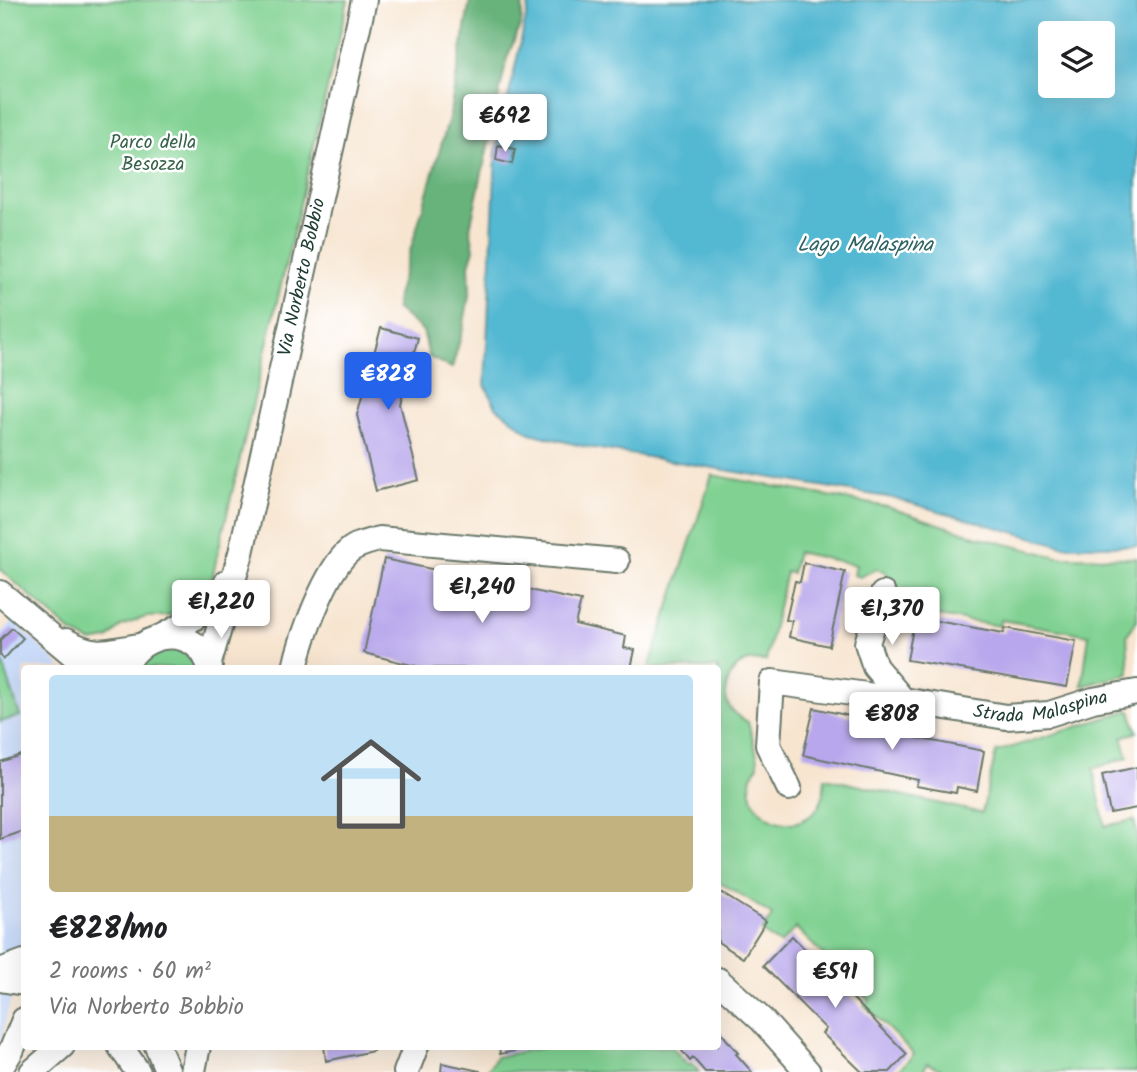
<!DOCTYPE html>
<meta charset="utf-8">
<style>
body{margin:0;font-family:Kalam,sans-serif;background:#f6f6f6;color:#202124;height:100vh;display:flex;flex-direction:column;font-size:26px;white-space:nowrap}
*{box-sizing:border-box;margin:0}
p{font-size:23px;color:#757577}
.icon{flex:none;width:38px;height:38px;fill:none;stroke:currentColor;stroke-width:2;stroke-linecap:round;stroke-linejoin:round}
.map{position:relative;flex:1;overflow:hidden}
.details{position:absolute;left:21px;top:665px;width:700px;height:385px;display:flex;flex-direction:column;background:#fff;border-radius:7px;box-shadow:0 7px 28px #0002}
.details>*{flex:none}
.buttons{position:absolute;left:1038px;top:21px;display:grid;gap:14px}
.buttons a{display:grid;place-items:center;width:77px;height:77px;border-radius:7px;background:#fff;box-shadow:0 7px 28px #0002;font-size:35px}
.price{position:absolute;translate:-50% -60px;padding:0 16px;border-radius:7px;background:#fff;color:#222;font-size:23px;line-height:46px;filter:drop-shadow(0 2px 4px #0008)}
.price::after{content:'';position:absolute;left:50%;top:42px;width:21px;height:16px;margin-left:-10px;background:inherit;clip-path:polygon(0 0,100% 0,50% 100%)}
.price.current{background:#2563eb;color:#fff}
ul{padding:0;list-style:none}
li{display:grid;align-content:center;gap:14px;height:371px;padding:0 28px}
li span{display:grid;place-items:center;height:217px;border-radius:7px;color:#555}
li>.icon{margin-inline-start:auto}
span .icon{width:126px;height:126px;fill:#fffc;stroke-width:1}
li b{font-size:30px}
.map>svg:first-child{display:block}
</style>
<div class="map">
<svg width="1137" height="1072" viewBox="0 0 1137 1072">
<rect width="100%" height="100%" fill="#fff"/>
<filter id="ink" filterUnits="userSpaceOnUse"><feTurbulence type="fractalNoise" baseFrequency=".0143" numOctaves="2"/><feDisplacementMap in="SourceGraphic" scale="14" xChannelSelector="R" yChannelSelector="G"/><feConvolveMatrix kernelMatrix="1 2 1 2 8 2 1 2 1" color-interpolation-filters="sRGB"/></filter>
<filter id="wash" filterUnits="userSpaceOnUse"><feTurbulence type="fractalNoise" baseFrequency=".00686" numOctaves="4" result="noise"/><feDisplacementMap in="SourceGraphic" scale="28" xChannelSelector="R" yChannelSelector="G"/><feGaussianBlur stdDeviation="1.57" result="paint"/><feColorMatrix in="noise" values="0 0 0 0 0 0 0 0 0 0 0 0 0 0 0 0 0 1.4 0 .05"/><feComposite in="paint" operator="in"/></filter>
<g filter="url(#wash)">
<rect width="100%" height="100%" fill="#f7e5d0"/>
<!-- built -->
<path fill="#cadcf9" d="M13 620 62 668H24V945L0 1044V722L20 715 3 663 0 660V635Z"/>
<!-- green -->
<g fill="#80d192" stroke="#508763" stroke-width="2">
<path d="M0 0H348L212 578 195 603 167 616 146 617 121 626 108 639 91 642 72 633 0 569Z"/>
<path d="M712 475 888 507 978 537 1058 557 1137 558V620L1127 635 1129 674 1082 686 1089 635 1001 620 999 626 900 610 899 590 893 586 886 572 876 569 860 577 854 575 856 565 797 552 792 573 786 572 766 661C761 661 754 660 749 661 730 665 720 691 730 708 734 715 741 718 748 722 750 732 759 755 758 765 757 770 752 774 751 780 745 809 779 833 805 819 822 810 824 796 825 778L982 813 996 752 1130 710 1137 732 1122 737 1128 757 1093 769 1105 826 1134 820 1137 833V1072H946L927 1063 923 1072H897L914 1054 864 1005 869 1000 796 928 780 944 762 932 772 915 718 881V668H649Z"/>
<path d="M173 648C185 653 191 657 198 668H137C145 653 157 650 173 648Z"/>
<path d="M0 660 3 663 20 716 0 722Z"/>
<path d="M551 1046 672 1047 688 1065 691 1063 699 1072H487L496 1057Z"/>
</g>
<!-- forest -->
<path fill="#68b37c" stroke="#447858" stroke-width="2" d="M470 0H523L521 24 507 58 470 228 474 249 469 265 470 290 463 329 452 368 429 357 423 331 396 308 397 296 449 118Z"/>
<!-- water -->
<path fill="#53b8d2" stroke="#397a83" stroke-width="2" fill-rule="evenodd" d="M530 0H1137V546H1063L892 498 582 446 530 433 496 407 485 385 496 152ZM1050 33H1102V86H1050Z"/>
<g id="blocks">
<!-- building -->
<g fill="#b8a7ec">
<path d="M498 145 515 149 512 164 496 160Z"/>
<path d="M381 328 418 338 400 404 419 480 376 491 357 415Z"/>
<path d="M384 559 581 601 575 624 626 636 624 648 635 650 631 668H423L364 653Z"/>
<path d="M804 563 845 572 829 646 789 637 792 621 786 620 795 581 800 582Z"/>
<path d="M931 620 1004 633 1005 628 1076 641 1067 687 907 660 914 623 930 626Z"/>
<path d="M12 628 23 638 4 659 0 655V640Z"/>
<path d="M814 708 904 728 902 735 984 751 977 791 957 787 956 793 916 786 918 780 803 755Z"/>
<path d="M24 754V831L0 839V762Z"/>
<path d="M1137 767V808L1110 813 1102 775Z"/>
<path d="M718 891 766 921 743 958 718 942Z"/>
<path d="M792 936 907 1054 890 1072H862L822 1033 826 1029 763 966Z"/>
<path d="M718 1029 738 1053 736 1054 752 1072H705L693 1058 690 1061 678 1046H718Z"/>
<path d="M324 1046H372L373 1051 326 1061Z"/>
<path d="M499 1046H531V1048L500 1054Z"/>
<path d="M442 1063 480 1071V1072H441Z"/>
</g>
</g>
</g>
<g filter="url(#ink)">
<use href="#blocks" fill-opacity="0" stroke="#6b786b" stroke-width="2"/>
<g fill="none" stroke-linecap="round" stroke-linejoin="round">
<defs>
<g id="minor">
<path d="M0 593 89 668"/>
<path d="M883 594 867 643 875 667 903 700"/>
<path d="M161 637C187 623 214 609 227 582"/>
<path d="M66 641C98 658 105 651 139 646"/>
<path id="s1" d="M209 663 241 553 364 0"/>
<path d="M125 668C141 628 198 624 210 668"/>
<path d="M295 668C301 639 326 570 349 551 357 544 368 542 379 539L617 561"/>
<path id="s2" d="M789 788 768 745 772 682 903 700 1006 717 1049 714 1093 700 1137 692"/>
<path d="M0 971 24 962"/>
<path d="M0 979 24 983"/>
<path d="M718 980 762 1020 808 1072"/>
<path d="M120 1046 138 1072"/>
<path d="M157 1046 168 1072"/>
<path d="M0 1069 12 1049 24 1020"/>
<path d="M193 1071 198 1046"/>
<path d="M32 1072 62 1046"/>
<path d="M406 1072 416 1046"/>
</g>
</defs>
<!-- minor casing -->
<use href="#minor" stroke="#6b786b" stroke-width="28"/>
<!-- minor -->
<use href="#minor" stroke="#fff" stroke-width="24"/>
</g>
</g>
<g text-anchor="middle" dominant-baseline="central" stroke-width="5" stroke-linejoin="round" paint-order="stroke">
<!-- park labels -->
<g font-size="19" fill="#37624c" stroke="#fff">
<text x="153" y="143">Parco della<tspan x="153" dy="22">Besozza</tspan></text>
</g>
<!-- street labels -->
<g font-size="19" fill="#1f3d34" stroke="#fff">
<text stroke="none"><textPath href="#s1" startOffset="397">Via Norberto Bobbio</textPath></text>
<text stroke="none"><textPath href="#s2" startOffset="383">Strada Malaspina</textPath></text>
</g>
<!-- water labels -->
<g font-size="21" font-style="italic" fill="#2f6263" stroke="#fff">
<text x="865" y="245">Lago Malaspina</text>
</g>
</g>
</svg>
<div class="buttons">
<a><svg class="icon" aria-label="layers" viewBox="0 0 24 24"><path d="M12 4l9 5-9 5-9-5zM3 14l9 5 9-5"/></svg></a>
</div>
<b class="price" style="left:505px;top:154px">€692</b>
<b class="price current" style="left:388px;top:412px">€828</b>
<b class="price" style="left:482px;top:625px">€1,240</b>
<b class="price" style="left:221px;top:640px">€1,220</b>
<b class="price" style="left:892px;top:647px">€1,370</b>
<b class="price" style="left:892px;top:752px">€808</b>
<b class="price" style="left:835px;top:1010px">€591</b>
<section class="details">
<ul>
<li><span style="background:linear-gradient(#bfe0f5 65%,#c2b280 0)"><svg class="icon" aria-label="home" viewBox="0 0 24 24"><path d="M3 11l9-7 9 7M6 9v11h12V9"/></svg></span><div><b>€828/mo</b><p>2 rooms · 60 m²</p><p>Via Norberto Bobbio</p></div></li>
</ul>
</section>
</div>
